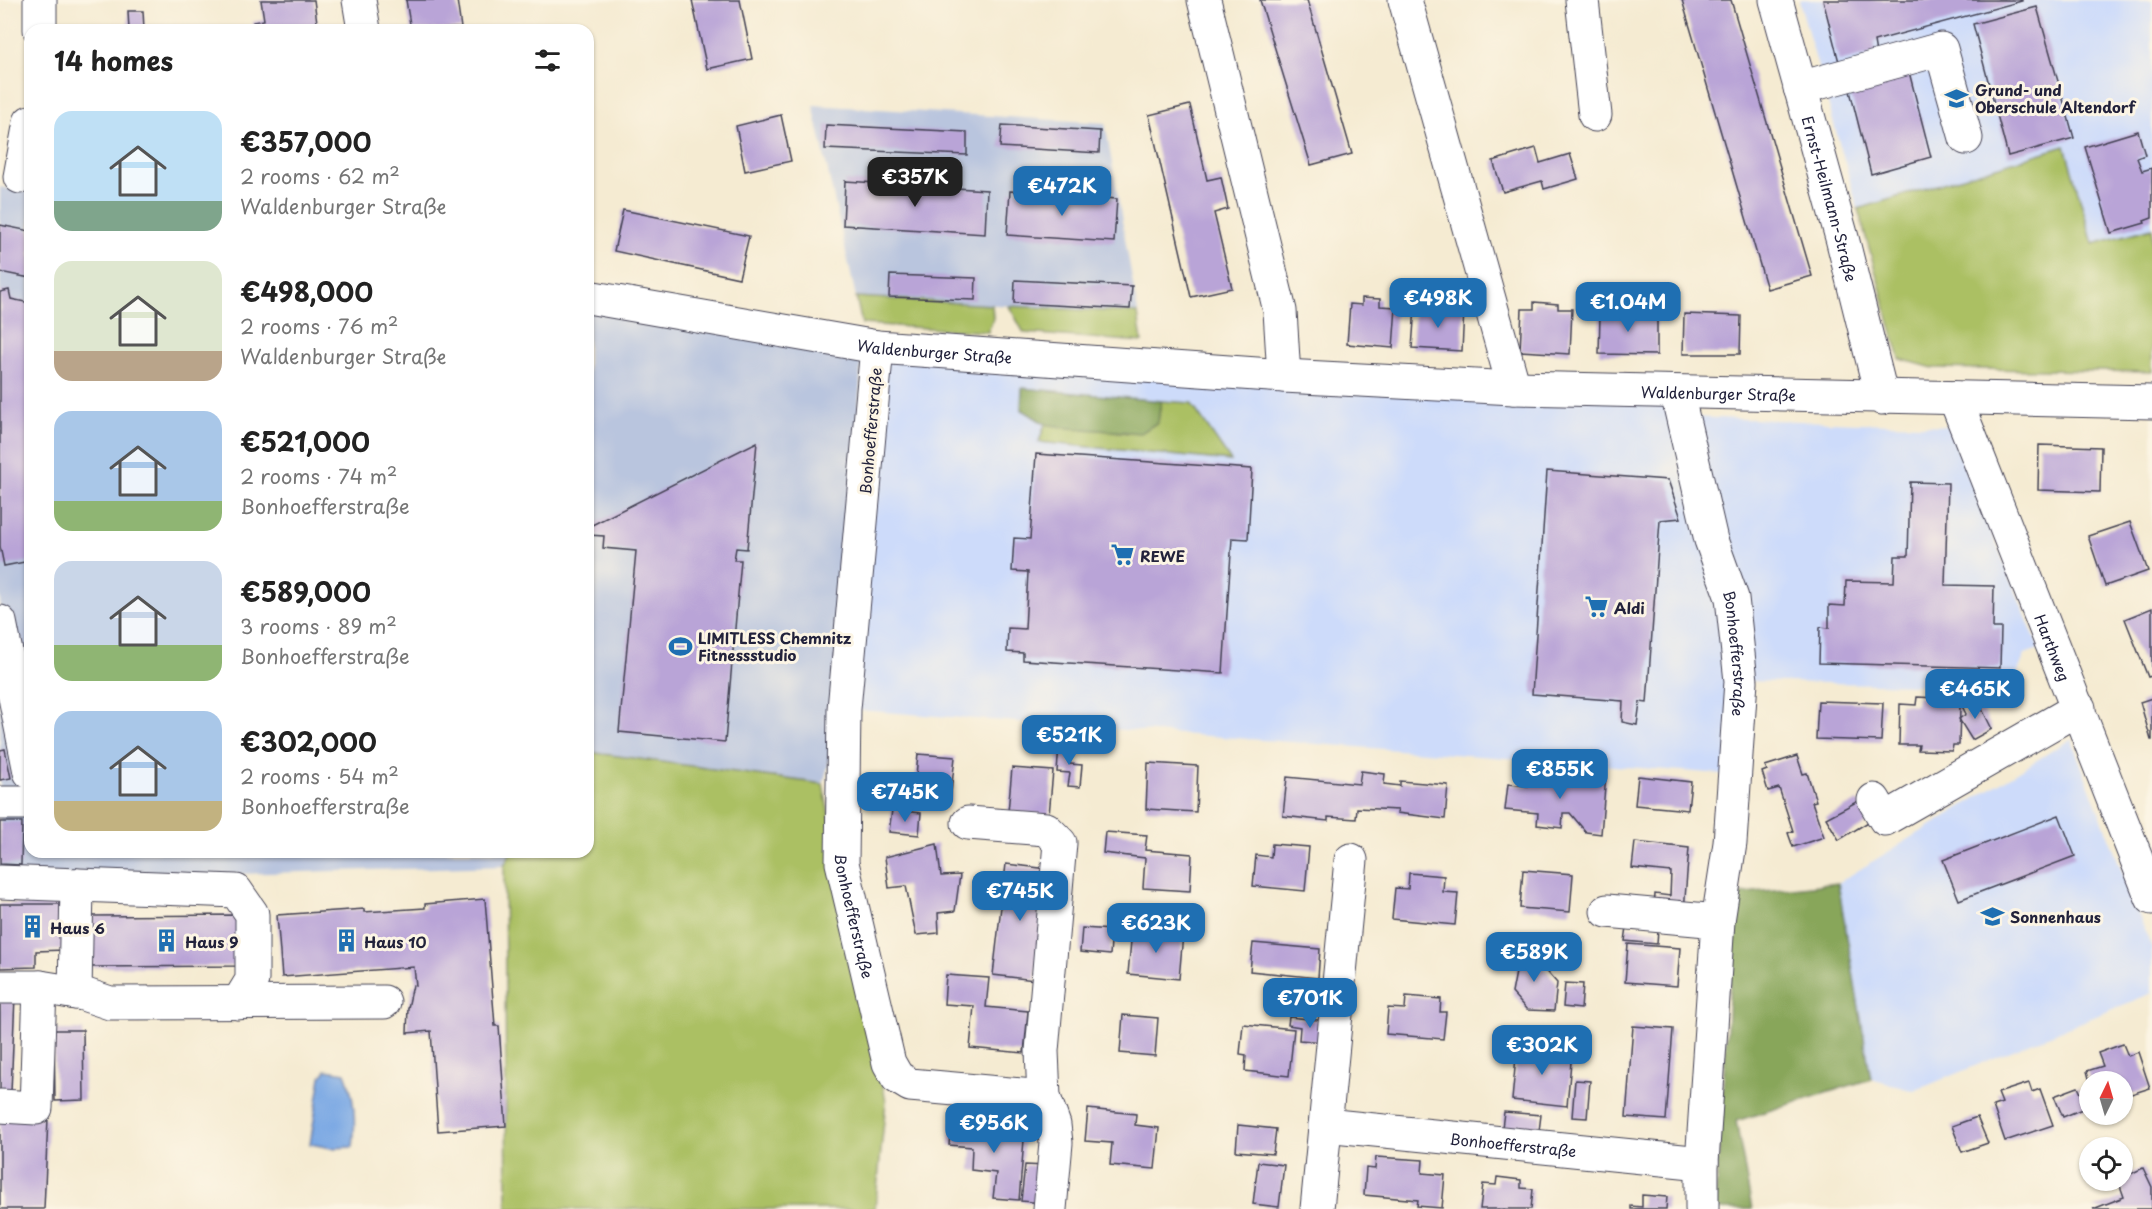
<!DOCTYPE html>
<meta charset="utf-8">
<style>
body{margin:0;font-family:"Playpen Sans",sans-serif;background:#f2f2f2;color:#222;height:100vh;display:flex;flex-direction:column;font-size:22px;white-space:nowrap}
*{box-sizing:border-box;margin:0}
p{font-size:20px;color:#767676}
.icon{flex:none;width:33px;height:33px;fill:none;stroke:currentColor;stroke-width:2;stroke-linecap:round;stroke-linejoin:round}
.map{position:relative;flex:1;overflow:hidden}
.drawer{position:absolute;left:24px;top:24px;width:570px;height:834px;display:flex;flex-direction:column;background:#fff;border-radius:18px;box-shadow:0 2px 4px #0004}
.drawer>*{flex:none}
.needle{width:39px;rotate:5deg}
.buttons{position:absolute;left:2079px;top:1071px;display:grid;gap:12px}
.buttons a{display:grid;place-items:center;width:54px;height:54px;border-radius:50%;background:#fff;box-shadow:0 2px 4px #0004;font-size:30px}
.price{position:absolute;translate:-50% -51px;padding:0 14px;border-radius:12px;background:#1f6fb2;color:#fff;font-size:20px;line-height:39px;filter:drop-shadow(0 2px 3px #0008)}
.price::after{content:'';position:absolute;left:50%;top:36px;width:18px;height:14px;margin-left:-9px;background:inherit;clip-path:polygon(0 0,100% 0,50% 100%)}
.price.current{background:#222;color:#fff}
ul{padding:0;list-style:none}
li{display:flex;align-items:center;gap:18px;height:150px;padding:0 30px}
li span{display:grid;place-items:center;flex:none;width:168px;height:120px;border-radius:18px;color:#555}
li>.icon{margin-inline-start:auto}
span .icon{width:72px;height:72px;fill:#fffc;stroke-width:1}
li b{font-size:26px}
h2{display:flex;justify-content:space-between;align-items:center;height:72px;padding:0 30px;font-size:26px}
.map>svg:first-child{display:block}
</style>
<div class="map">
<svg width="2152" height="1209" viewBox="0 0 2152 1209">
<rect width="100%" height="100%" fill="#fcf5e5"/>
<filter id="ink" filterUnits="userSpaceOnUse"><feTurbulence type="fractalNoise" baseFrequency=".0167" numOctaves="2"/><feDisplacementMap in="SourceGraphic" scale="12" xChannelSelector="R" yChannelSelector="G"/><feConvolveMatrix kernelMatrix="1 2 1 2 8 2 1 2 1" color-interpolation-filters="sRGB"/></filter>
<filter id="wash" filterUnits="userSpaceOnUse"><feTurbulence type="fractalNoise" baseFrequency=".008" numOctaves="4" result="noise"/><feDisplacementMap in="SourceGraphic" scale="24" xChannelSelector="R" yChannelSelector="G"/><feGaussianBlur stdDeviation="1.35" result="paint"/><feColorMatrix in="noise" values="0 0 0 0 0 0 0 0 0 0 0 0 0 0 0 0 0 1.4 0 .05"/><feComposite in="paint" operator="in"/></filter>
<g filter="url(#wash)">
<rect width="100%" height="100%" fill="#f5ebd2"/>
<!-- built -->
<g fill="#cddbfa">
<path d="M1799 0H2152V228L2093 245 2064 146 1858 209Z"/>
<path d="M877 347 1677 393 1683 417 1948 426 2039 649 2025 654 2012 687 1742 681 1736 775 844 709Z"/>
<path d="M2071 739 2152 949V993L1914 1091 1871 1079 1838 883Z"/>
</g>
<!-- industrial -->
<g fill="#b9c5de">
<path d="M813 105 1105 123 1138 313 856 297Z"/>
<path d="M0 187 30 192V852H511L504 866 0 881Z"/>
<path d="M588 295 862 345 844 709 823 784 588 752Z"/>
</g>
<!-- green -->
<g fill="#abc064" stroke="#667150" stroke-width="1.5">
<path d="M2065 146 2093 244 2152 228V372L1933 368 1900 359 1858 209Z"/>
<path d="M856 297 992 305 993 318 988 332 862 324Z"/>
<path d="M1009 306 1138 313 1142 342 1024 333Z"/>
<path d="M1161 401 1191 403 1231 461 1039 442 1045 424 1129 433 1158 422Z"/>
<path d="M588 752 823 784 886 1101 875 1209H507L504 866 511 852H588Z"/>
</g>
<!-- forest -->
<g fill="#88a65a" stroke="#55644a" stroke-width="1.5">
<path d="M1022 388 1161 401 1158 422 1141 433 1068 428 1045 424 1021 409Z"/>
<path d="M1838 883 1871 1079 1736 1121 1752 1209H1715L1736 894Z"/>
</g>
<!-- water -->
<path fill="#7ba9e4" stroke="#4e6690" stroke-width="1.5" d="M326 1070 345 1073C355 1098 356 1121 353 1147L331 1148 310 1144 321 1077Z"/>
<g id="blocks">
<!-- building -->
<g fill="#b9a4d7">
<path d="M261 0H314L318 30H254L253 22 264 20Z"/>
<path d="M406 0H457L461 28 411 30Z"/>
<path d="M692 0H740L752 59 707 69Z"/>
<path d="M1260 0H1307L1352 154 1311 165Z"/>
<path d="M1682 0H1731L1812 276 1767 289Z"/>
<path d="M1823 0H2022V1L1874 41 1876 53 1839 62Z"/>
<path d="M2037 7 2074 138 2008 156 1973 24Z"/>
<path d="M128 11H143L144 30H129Z"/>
<path d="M1908 68 1931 157 1871 174 1848 83Z"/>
<path d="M1190 105 1207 180 1221 177 1228 209 1214 213 1232 288 1191 297 1149 115Z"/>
<path d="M781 115 791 161 745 171 736 126Z"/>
<path d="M826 125 967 132V155L825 149Z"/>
<path d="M1002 125 1100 131 1099 153 1000 147Z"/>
<path d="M2138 131 2145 155 2137 158 2142 171 2152 168V218L2144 221 2145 223 2111 233 2085 147Z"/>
<path d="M1536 148 1540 163 1570 154 1578 179 1544 189 1542 181 1503 192 1493 161Z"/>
<path d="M845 181 987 190 985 234 843 225Z"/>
<path d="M1010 191 1117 199 1114 242 1007 235Z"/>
<path d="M623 210 749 236 739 278 614 251Z"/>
<path d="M0 225 30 231V278L0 272Z"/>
<path d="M890 275 976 278 975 300 889 297Z"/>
<path d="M1015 280 1132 286 1130 309 1014 303Z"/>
<path d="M9 290 11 299 30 303V561L4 566 0 546V292Z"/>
<path d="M1362 298 1380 299V306L1396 307 1393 348 1347 344 1350 304 1362 305Z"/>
<path d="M1534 302 1558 304V309H1572L1570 354 1520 351 1522 309H1534Z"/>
<path d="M1622 305 1637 306V315L1657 316V355L1599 354 1600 315H1622Z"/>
<path d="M1415 307 1464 309 1462 351 1412 348Z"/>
<path d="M1684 314 1741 316 1740 354H1683Z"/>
<path d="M757 442 747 549 736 548 734 560H741L725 742 619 732 636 551 603 548 604 536 588 535V527Z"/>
<path d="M2039 445 2101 447 2100 492 2038 490Z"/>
<path d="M1036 454 1252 469 1248 539 1232 538 1223 673 1023 660V653L1007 652 1008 628 1025 629 1028 572 1012 571 1014 538 1030 539Z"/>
<path d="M1547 471 1668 480 1681 518 1660 520 1647 703 1640 702 1637 725 1622 722 1623 701 1532 694Z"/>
<path d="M1910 482 1948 483 1945 585 1994 586 1993 628H2001L2000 668 1819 663 1820 627 1829 628V605L1845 606 1846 581 1894 582 1895 556H1908Z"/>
<path d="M2130 522 2148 571 2105 586 2088 536Z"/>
<path d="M2152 608V676L2148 677 2125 619Z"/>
<path d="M1917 697 1957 699V706H1960L1959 745H1953L1952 751 1918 750 1919 745H1899L1900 704 1916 705Z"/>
<path d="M1976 697 1992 729 1972 740 1959 719 1966 714 1962 706Z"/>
<path d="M2152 698V740H2151L2140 702Z"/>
<path d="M1818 701 1883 703 1881 741 1816 739Z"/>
<path d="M1059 745 1072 746 1070 764 1082 765 1080 787 1068 786 1070 773 1057 772Z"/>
<path d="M5 749 11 778 0 780V750Z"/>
<path d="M918 754 955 757 950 802 914 799Z"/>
<path d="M1797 756 1803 774 1807 773 1816 801 1812 802 1824 837 1793 847 1788 833 1793 831 1779 788 1768 791 1762 772 1767 770 1765 766Z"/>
<path d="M1148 763 1198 766 1196 812 1146 809Z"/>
<path d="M1012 768 1053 771 1049 815 1008 812Z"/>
<path d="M1361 771 1385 774 1384 784 1400 786V781L1448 785 1445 819 1397 813 1398 810 1357 808 1356 819 1328 817V821L1283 816 1287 777 1359 784Z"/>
<path d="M1530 771 1567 775 1566 780 1586 782 1587 774 1606 775 1601 834 1586 832 1570 813H1563L1562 828 1537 825 1538 813 1505 810 1508 784 1528 786Z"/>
<path d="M1638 776 1691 782 1688 810 1635 805Z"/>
<path d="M1858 801 1870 821 1839 840 1826 818Z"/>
<path d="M892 810 921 813 919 835 889 832Z"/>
<path d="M2059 815 2075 856 1959 900 1943 860Z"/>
<path d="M0 822H22L21 865 0 864Z"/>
<path d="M1105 832 1147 835 1145 850 1192 854 1190 891 1143 888 1145 858 1103 853Z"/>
<path d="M1635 842 1689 848 1684 911 1654 909 1655 894 1670 896 1671 872 1632 868Z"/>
<path d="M937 844 941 876 960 875 955 911 938 913 939 933 916 935 906 886 889 888 885 857Z"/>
<path d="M1272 844 1309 847 1305 891 1253 886 1256 855 1271 857Z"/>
<path d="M1006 864 1048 869 1035 980 993 975Z"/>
<path d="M1523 870 1573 874 1570 912 1520 908Z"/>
<path d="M1409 873 1444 876 1443 892 1458 893 1455 925 1392 919 1395 888 1408 889Z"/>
<path d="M485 899 495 1026H499L506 1126 438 1131 431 1031 407 1033 408 1008 413 985 416 986 414 967 282 977 277 915 364 909V912L410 909 425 908V904Z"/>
<path d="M0 904H64V950L36 951V967L0 968Z"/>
<path d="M241 915 242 966 92 967V916Z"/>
<path d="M1627 927 1658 930 1657 944 1625 941Z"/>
<path d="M1082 928 1112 930 1110 955 1080 952Z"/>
<path d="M1132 930 1183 934 1179 979 1128 974Z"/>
<path d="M1253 943 1320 949 1318 978 1250 971Z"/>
<path d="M1628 944 1680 948 1677 986 1625 982Z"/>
<path d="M1520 951 1543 953V967L1557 983 1554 1011 1527 1010 1512 993Z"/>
<path d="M946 975 989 978 986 1007 1028 1011 1024 1053 970 1048 974 1006 944 1004Z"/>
<path d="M1565 983 1583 984 1581 1009 1563 1007Z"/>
<path d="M0 995 15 996 11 1092 0 1091Z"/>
<path d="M1406 996 1441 999 1440 1012H1446L1443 1039 1386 1034 1388 1008 1405 1009Z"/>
<path d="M1123 1015 1158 1018 1155 1056 1120 1053Z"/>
<path d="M1289 1017 1327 1021 1325 1042 1299 1040 1300 1027 1288 1025Z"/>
<path d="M1243 1024 1294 1029 1289 1076 1245 1071 1246 1055 1240 1054Z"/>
<path d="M1633 1026 1673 1029 1666 1120 1626 1117Z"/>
<path d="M54 1030H83L84 1100 55 1101Z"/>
<path d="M2123 1044 2128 1056 2138 1052 2150 1088 2122 1097V1082H2090L2087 1071 2103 1066 2098 1053Z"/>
<path d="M1517 1046 1572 1051 1567 1106 1512 1100Z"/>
<path d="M1575 1080 1590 1081 1587 1118 1572 1117Z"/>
<path d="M2029 1083 2032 1092 2040 1089 2053 1125 2005 1141 1993 1106 2002 1103 1998 1093Z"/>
<path d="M2078 1087 2087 1107 2063 1117 2054 1096Z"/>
<path d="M1088 1109 1136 1114 1135 1125 1159 1128 1155 1169 1110 1165 1112 1143 1085 1141Z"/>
<path d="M1504 1112 1541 1115 1539 1131 1502 1128Z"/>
<path d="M0 1116 48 1118 44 1209H0Z"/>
<path d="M1977 1117 1988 1143 1962 1152 1952 1126Z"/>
<path d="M951 1122 1025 1128 1019 1200 993 1198 996 1173 971 1170 972 1147 949 1145Z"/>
<path d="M1238 1125 1276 1129 1273 1154 1236 1151Z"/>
<path d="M1376 1157 1423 1160 1422 1173 1445 1175 1442 1208 1417 1206 1418 1200 1364 1195 1366 1168 1375 1169Z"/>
<path d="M1258 1162 1284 1165 1279 1207 1253 1204Z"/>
<path d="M1025 1165 1046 1166 1043 1203 1021 1201Z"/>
<path d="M2143 1168 2152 1187V1209H2093L2124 1197 2118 1180Z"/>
<path d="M1497 1177 1521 1180V1188L1533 1189 1531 1209H1480L1483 1184 1496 1185Z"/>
<path d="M1642 1195 1667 1197 1666 1209H1631V1206L1642 1207Z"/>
</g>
</g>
</g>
<g filter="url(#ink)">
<use href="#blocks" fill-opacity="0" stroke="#424052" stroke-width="1.5"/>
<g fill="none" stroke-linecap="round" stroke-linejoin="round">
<defs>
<g id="minor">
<path d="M359 0 364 30"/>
<path d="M1204 0 1280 311 1284 376"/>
<path d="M1405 0 1514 388"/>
<path d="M1582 0 1595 115"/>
<path id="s1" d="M1776 0 1842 238 1882 398"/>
<path d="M40 30V0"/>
<path d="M1800 88 1941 49 1966 138"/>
<path d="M20 177 30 122"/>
<path id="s2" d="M588 297 877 347 1284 376 1514 388 2152 402"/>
<path id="s3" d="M877 347 844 709 842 863 889 1063 897 1077 910 1085 1044 1097"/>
<path id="s4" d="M1677 393 1711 540 1732 598 1741 681 1730 843 1718 921 1702 1163V1209"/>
<path id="s5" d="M1955 398 2152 898"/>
<path d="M0 622 30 772"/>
<path d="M1874 800 1885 819 2079 708"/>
<path d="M0 803H30"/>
<path d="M968 823 1046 829 1060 843 1042 1051 1044 1097 1054 1125 1056 1143 1050 1209"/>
<path d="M0 882 236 891 252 914V980L238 1003"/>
<path d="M1607 911 1718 921"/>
<path d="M0 987H40L36 1108 0 1106"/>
<path d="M40 987 83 994 110 1003 384 1002"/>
<path d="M75 993 77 885"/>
<path id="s6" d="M1325 1125 1702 1163"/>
<path d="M1317 1209 1351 860"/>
</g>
</defs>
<!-- minor casing -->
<use href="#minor" stroke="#424052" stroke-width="35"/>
<!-- minor -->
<use href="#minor" stroke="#fff" stroke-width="33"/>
</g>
</g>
<!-- icons -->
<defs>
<symbol id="school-bare" viewBox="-9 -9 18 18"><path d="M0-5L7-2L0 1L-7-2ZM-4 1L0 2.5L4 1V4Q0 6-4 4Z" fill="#1f6fb2" stroke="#fcf5e5" stroke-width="2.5" paint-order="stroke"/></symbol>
<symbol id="supermarket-bare" viewBox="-9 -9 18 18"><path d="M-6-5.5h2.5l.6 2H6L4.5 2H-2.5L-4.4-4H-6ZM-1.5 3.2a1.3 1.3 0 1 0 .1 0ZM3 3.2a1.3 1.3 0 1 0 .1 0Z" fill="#1f6fb2" stroke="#fcf5e5" stroke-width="2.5" paint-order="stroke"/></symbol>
<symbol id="stadium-bare" viewBox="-9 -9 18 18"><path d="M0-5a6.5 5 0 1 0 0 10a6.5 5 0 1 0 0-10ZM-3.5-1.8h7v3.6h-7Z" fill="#1f6fb2" stroke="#fcf5e5" stroke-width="2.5" paint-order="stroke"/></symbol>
<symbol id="building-bare" viewBox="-9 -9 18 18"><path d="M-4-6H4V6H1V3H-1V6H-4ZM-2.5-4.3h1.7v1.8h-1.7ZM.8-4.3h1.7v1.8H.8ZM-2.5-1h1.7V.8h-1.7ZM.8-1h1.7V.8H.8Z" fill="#1f6fb2" stroke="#fcf5e5" stroke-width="2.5" paint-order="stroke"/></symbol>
</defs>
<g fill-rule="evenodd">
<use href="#school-bare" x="1940" y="82" width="33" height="33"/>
<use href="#supermarket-bare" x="1106" y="538" width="33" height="33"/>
<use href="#supermarket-bare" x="1580" y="590" width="33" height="33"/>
<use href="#stadium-bare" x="664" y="630" width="33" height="33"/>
<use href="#school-bare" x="1976" y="900" width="33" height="33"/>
<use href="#building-bare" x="16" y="910" width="33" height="33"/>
<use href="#building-bare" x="150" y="924" width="33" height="33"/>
<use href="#building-bare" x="330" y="924" width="33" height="33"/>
</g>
<g text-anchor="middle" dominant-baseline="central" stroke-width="6" stroke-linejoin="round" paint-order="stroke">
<!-- poi labels -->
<g font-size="15" font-weight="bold" fill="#22223b" stroke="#fcf5e5" text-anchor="start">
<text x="1975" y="89">Grund- und<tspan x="1975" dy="17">Oberschule Altendorf</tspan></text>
<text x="1140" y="555">REWE</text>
<text x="1614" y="607">Aldi</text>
<text x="698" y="637">LIMITLESS Chemnitz<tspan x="698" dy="17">Fitnessstudio</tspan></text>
<text x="2010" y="916">Sonnenhaus</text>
<text x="50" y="927">Haus 6</text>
<text x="185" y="941">Haus 9</text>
<text x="364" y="941">Haus 10</text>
</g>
<!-- street labels -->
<g font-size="15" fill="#22223b" stroke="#fcf5e5">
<text stroke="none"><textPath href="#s1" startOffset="206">Ernst-Heilmann-Straße</textPath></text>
<text stroke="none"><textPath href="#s2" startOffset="351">Waldenburger Straße</textPath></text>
<text stroke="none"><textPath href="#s2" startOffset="1136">Waldenburger Straße</textPath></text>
<text transform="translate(870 431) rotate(-85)">Bonhoefferstraße</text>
<text stroke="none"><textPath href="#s5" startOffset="268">Harthweg</textPath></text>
<text stroke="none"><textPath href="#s4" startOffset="268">Bonhoefferstraße</textPath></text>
<text stroke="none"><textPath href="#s3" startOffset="572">Bonhoefferstraße</textPath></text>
<text stroke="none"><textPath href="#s6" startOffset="189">Bonhoefferstraße</textPath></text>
</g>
</g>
</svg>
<div class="buttons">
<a><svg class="needle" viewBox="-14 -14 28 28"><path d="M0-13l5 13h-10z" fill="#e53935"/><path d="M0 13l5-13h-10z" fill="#767676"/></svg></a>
<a><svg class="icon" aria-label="locate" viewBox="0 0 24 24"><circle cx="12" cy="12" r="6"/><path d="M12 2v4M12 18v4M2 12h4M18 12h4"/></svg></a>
</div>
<b class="price current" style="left:915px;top:208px">€357K</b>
<b class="price" style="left:1062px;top:217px">€472K</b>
<b class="price" style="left:1438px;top:329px">€498K</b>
<b class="price" style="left:1628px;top:333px">€1.04M</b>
<b class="price" style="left:1975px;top:720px">€465K</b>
<b class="price" style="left:1069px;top:766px">€521K</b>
<b class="price" style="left:1560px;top:800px">€855K</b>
<b class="price" style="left:905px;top:823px">€745K</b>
<b class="price" style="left:1020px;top:922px">€745K</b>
<b class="price" style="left:1156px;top:954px">€623K</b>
<b class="price" style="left:1534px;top:983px">€589K</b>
<b class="price" style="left:1310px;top:1029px">€701K</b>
<b class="price" style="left:1542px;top:1076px">€302K</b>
<b class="price" style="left:994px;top:1154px">€956K</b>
<section class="drawer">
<h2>14 homes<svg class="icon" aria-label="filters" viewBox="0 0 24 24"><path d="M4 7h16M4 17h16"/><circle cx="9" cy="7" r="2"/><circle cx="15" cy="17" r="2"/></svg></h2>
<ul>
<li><span style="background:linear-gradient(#bfe0f5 75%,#7fa58c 0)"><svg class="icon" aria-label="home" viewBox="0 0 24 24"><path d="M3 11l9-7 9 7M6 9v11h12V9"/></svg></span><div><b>€357,000</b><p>2 rooms · 62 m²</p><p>Waldenburger Straße</p></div></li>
<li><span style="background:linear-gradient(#dfe7d0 75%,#b9a48a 0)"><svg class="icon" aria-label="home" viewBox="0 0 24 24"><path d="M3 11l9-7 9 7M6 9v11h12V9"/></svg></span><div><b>€498,000</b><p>2 rooms · 76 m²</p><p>Waldenburger Straße</p></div></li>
<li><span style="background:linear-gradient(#a9c7e8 75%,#8fb573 0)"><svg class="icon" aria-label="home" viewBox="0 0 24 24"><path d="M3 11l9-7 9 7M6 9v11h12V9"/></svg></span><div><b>€521,000</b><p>2 rooms · 74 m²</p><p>Bonhoefferstraße</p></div></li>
<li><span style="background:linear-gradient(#c9d6e8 70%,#8fb573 0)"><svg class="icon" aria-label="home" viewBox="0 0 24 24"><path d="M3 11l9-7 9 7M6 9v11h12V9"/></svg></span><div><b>€589,000</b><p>3 rooms · 89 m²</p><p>Bonhoefferstraße</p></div></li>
<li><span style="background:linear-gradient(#a9c7e8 75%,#c2b280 0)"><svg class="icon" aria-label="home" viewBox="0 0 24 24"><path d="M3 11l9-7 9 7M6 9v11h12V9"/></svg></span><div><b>€302,000</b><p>2 rooms · 54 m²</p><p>Bonhoefferstraße</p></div></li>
</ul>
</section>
</div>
